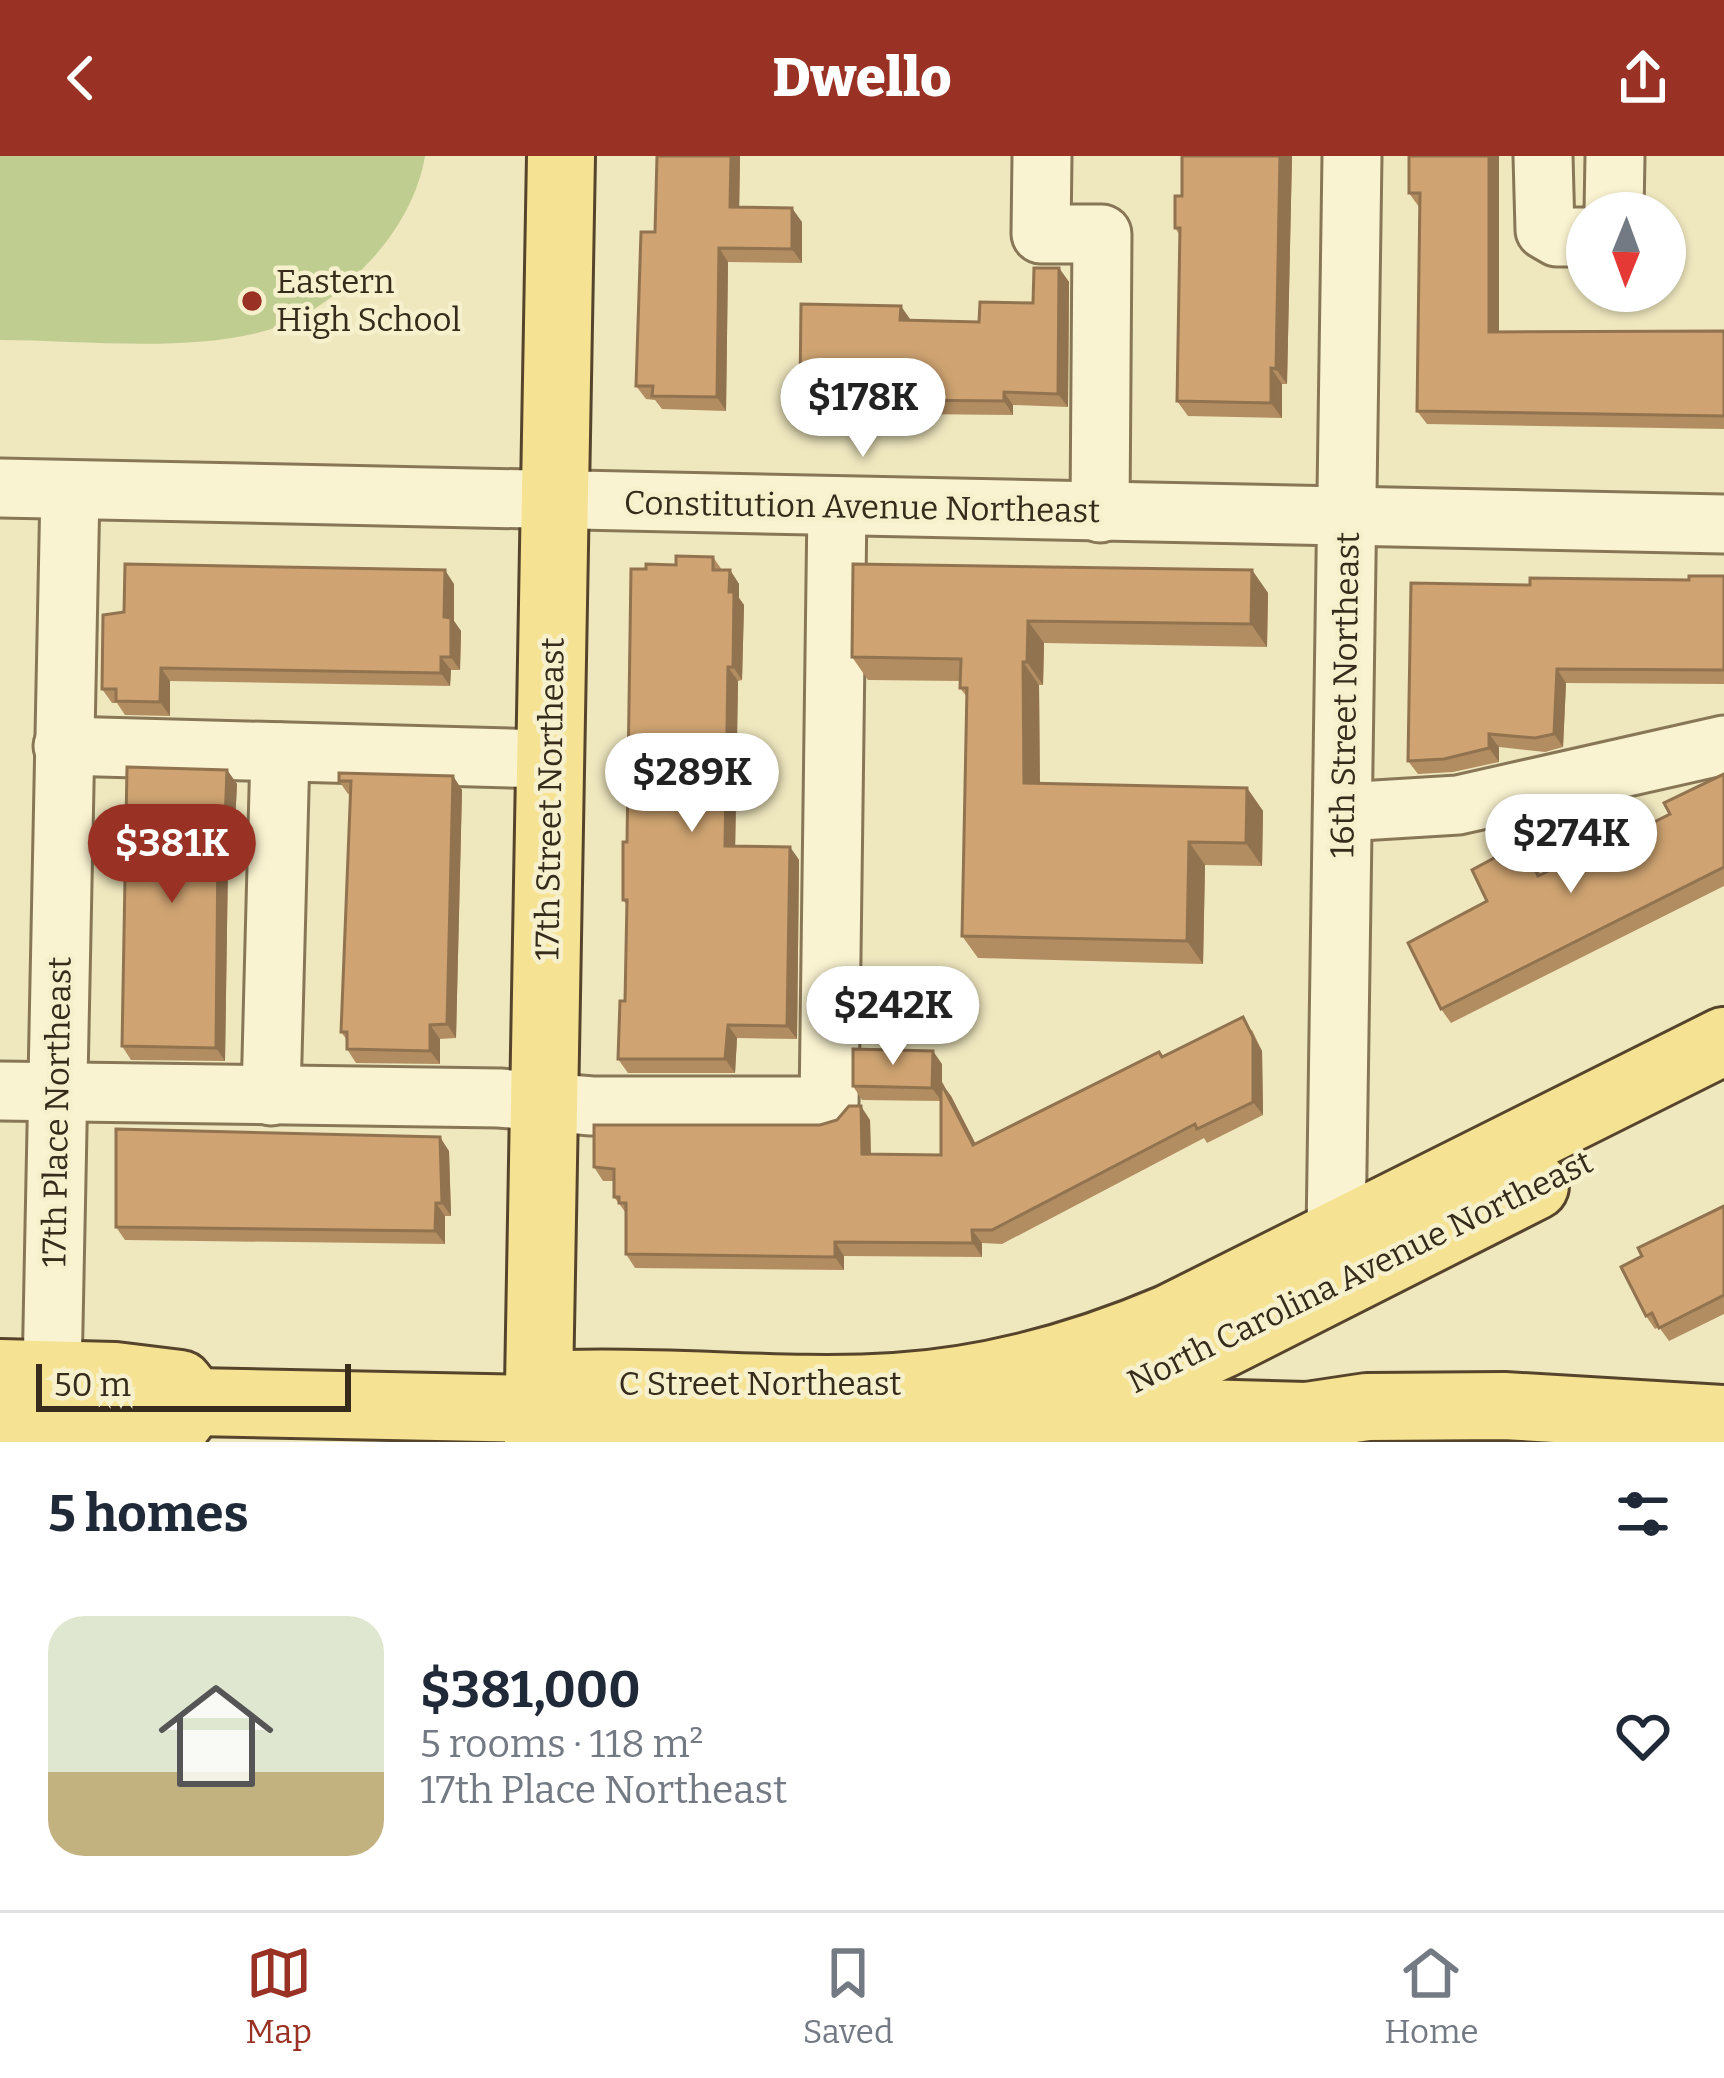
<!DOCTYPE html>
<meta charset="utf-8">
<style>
body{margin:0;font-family:Bitter,serif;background:#f2f2f3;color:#1f2937;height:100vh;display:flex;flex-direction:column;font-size:45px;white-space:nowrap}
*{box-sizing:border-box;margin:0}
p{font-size:39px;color:#747a83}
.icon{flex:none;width:66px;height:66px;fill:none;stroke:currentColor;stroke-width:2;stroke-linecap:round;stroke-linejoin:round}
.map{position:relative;height:1286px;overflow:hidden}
.panel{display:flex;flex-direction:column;background:#fff;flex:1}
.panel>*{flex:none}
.needle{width:78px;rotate:181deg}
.tools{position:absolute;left:1566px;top:36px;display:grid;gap:24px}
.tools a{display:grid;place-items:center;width:120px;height:120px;border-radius:50%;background:#fff;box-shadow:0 3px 9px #0004;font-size:60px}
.scale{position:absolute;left:36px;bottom:30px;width:315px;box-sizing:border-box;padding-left:12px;border:6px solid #372c1b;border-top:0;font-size:33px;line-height:42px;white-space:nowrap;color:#372c1b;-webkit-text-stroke:9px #f7f0cd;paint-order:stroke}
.price{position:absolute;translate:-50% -102px;padding:0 27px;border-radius:42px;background:#fff;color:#222;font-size:39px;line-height:78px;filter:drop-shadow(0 3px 6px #0008)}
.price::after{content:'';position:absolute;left:50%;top:72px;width:36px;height:27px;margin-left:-18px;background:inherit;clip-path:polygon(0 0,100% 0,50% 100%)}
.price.selected{background:#993224;color:#fff}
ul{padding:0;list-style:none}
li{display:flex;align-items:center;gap:36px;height:300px;padding:0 48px}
li span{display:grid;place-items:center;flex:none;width:336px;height:240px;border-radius:36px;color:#555}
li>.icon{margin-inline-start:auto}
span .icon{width:144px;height:144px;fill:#fffc;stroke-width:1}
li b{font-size:51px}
h2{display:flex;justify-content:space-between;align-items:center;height:144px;padding:0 48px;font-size:51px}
header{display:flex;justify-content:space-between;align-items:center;height:156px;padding:0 48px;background:#993224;color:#fff;font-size:54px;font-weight:800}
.tab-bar{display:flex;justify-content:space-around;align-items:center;height:168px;border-top:3px solid #e0e1e3;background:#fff;font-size:33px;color:#747a83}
.tab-bar a{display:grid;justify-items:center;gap:6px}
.tab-bar .selected{color:#993224}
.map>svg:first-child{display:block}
</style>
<header><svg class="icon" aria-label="back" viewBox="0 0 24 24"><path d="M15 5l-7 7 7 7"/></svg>Dwello<svg class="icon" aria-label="share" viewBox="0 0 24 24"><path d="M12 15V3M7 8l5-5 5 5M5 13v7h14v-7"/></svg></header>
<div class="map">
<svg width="1724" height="1286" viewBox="0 0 1724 1286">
<rect width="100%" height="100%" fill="#efe7be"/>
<!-- green -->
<path fill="#bfcd91" d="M0 0H425C419 38 397 76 371 104 347 130 317 156 283 169 204 199 85 184 0 184Z"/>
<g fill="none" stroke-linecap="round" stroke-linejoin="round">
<defs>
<g id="minor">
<path d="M1042 0 1041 78H1102L1100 357"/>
<path d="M1543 0 1545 74 1557 81H1587"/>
<path d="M1614 57 1615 0"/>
<path d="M0 332 1724 368"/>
<path d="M63 590 549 603"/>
<path d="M1343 656 1458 649 1724 589"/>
<path d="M0 935 499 942 592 950H829L837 350"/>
<path d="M271 940 280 596"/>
<path d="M1336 1079 1352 0"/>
<path d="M52 1219 70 334"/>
</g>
<g id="major">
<path d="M0 1217 115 1220 180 1228 194 1246"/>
<path d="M1088 1245 1129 1231 1221 1189 1535 1030"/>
<path d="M194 1246 538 1253 570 1279 790 1284 917 1281 985 1271 1198 1257 1307 1260 1367 1251 1504 1250 1724 1263"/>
<path d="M538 1253 565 1228C675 1224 786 1238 895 1231 990 1225 1083 1199 1170 1162L1724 885"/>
<path d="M0 1269 114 1271 178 1267 194 1246"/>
<path d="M538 1286 561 0"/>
</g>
</defs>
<!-- minor casing -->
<use href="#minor" stroke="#887756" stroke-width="63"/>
<!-- major casing -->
<use href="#major" stroke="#55442b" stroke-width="72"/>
<!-- minor -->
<use href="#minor" stroke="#faf3d1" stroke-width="57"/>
<!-- major -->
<use href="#major" stroke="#f5e393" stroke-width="66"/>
</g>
<!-- wall -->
<g fill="#b28d62">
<path d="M657 0H740L739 51 802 66V107L728 106 726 255 662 253 655 244 646 243 636 230 655 76Z"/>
<path d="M1182 0H1292L1287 228H1282V262L1188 260 1177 245 1180 79 1175 72 1182 40Z"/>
<path d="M1409 0 1499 176 1724 175V273L1427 268 1417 255 1419 51 1409 37Z"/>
<path d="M1059 112 1069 126 1068 251 1013 249V259L911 258 907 252 810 248 800 235 910 163 979 166 1033 147Z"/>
<path d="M713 401 722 414H730L739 428V442L744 449 742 524 738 525 735 690 790 691 799 704 797 883 737 882 735 917H628L618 903 625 845 627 749 623 744 646 413Z"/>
<path d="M1252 414 1268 437 1267 491 1044 487 1043 529H1039L1040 628 1247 632 1263 655 1262 710 1205 709 1203 808 978 802 962 780 967 541 960 532 961 525 868 524 852 501Z"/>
<path d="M1724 420V528L1566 527 1563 591 1545 596 1499 591V606L1453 616 1418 618 1408 605 1530 429 1689 424Z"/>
<path d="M454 428V465L461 475 460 514H451L450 530 170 525V560L125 559 117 547H112L102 533 103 459Z"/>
<path d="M227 614 237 628 233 705H228L225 905 131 904 122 890Z"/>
<path d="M1724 618V730L1451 867 1441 853 1487 745 1522 687 1541 719 1567 710 1670 658Z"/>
<path d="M453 620 462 634 456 882 440 883V908L356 907 347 893V884L341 876 350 638H348L339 625Z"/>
<path d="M1252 874 1262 895 1263 959 1207 987 1204 982 1002 1088 982 1087V1101L844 1100V1114L635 1112 626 1098V1057L614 1041V1025H603L594 1011 820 969 870 964 871 998 941 999V945L862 944 853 930 942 908V928L951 940 975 988 1162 901Z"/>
<path d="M449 995 451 1060H445V1088L125 1084 116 1071Z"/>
<path d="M1724 1050V1158L1669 1185 1659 1171 1655 1173 1646 1160 1642 1100Z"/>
</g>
<!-- shaded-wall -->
<g fill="#917350">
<path d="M731 0H740L739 65 730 51Z"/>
<path d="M1280 0H1292L1287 228 1276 213Z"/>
<path d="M1489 0H1499V190L1489 176Z"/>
<path d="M792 52 802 66V107L792 93Z"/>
<path d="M719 92 728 106 726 255 717 241Z"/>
<path d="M1059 112 1069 126 1068 251 1058 238Z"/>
<path d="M901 150 910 163V178L900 164Z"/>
<path d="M1271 212 1282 228V262L1271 247Z"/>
<path d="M1004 236 1013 249V259L1004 245Z"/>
<path d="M445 414 454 428V465L461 475 460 514 451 501 444 461Z"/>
<path d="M730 414 739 428V442L744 449 742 524 733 511Z"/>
<path d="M1252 414 1268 437 1267 491 1251 468Z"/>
<path d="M1028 465 1044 487 1043 529 1027 506Z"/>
<path d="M441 501 451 514 450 530 441 517Z"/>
<path d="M1023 506 1039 529 1040 650 1024 627Z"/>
<path d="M728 511 738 525 735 703 725 690Z"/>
<path d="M161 512 170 525V560L160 546Z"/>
<path d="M1557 513 1566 527 1563 591 1554 578Z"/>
<path d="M1489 578 1499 591V606L1489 592Z"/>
<path d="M227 614 237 628 233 705 224 691Z"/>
<path d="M453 620 462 634 456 882 447 868Z"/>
<path d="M1247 632 1263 655 1262 710 1246 687Z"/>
<path d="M1189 686 1205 709 1203 808 1187 785Z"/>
<path d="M218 691 228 705 225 905 216 892Z"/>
<path d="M790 691 799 704 797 883 787 870Z"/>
<path d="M1243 861 1262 895 1263 959 1253 946Z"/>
<path d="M430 869 440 883V908L430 895Z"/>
<path d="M728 869 737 882 735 917 725 903Z"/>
<path d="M933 895 942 908V928L951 940 983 1002 932 932Z"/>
<path d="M861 950 870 964 871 1011 862 998Z"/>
<path d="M440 981 449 995 451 1060 442 1047Z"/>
<path d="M436 1047 445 1060V1088L435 1075Z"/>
<path d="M972 1074 982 1087V1101L973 1087Z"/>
<path d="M835 1086 844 1100V1114L835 1101Z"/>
</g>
<!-- building -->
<g fill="#cfa472" stroke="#917350" stroke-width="3">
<path d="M657 0H731L730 51 792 52V93L719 92 717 241 652 240 653 230H636L641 76H655Z"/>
<path d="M1182 0H1280L1276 213 1271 212V247L1177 245 1180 72H1175V40H1182Z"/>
<path d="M1409 0H1489V176L1724 175V260L1417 255 1420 37H1409Z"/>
<path d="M1034 112H1059L1058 238 1004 236V245L901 244V239L800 235 801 148 901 150 900 164 979 166 980 146 1033 147Z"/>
<path d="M676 400 713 401V414H730L729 436H734L733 511H728L725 690 790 691 787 870 728 869 725 903H618L620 845H625L627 744H623V686H627L631 413H646V408L676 409Z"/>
<path d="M125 408 445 414 444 461 451 462V501H441V517L161 512 160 546 116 545V533H102L103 459 124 456Z"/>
<path d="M853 408 1252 414 1251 468 1028 465 1027 506H1023L1024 627 1247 632 1246 687 1189 686 1187 785 962 780 967 532H960L961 503 852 501Z"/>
<path d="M1689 420H1724V514L1557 513 1554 578 1535 582 1489 578V592L1444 603 1408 605 1411 427 1530 429V422L1689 424Z"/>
<path d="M127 611 227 614 224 691H218L216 892 122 890Z"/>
<path d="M339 617 453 620 447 868 430 869V895L347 893V876H341L351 625H339Z"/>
<path d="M1724 618V711L1441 853 1408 787 1487 745 1472 714 1522 687 1538 720 1565 707 1566 710 1670 658 1664 647Z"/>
<path d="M1243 861 1253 881V946L1197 973 1195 968 992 1074H972L973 1087 835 1086V1101L626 1098V1047H619V1041H614V1013L594 1011V969H820L837 964 849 950H861L862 998 941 999V927L973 989 1159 896 1162 901Z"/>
<path d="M853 893 933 895 932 932 853 930Z"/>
<path d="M116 973 440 981 442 1047H436L435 1075 116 1071Z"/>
<path d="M1724 1050V1139L1659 1172 1652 1157 1646 1160 1621 1111 1642 1100 1638 1092Z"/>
</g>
<!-- markers -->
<circle fill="#993224" stroke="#f7f0cd" stroke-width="4.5" cx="252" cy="145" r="12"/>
<g text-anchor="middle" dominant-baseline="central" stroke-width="9" stroke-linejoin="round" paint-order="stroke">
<!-- poi labels -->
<g font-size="33" fill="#372c1b" stroke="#f7f0cd" text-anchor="start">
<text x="276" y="126">Eastern<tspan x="276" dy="38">High School</tspan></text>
</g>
<!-- street labels -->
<g font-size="33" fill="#372c1b" stroke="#f7f0cd">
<text transform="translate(862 351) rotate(1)">Constitution Avenue Northeast</text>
<text transform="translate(1345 539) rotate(-89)">16th Street Northeast</text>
<text transform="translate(550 643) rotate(-89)">17th Street Northeast</text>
<text transform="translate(57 956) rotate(-89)">17th Place Northeast</text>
<text transform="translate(1360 1116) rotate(-26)">North Carolina Avenue Northeast</text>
<text x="760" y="1228">C Street Northeast</text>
</g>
</g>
</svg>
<div class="tools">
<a><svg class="needle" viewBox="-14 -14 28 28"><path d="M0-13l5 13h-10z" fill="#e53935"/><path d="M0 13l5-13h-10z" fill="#747a83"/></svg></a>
</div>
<div class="scale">50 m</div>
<b class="price" style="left:863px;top:304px">$178K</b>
<b class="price" style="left:692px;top:679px">$289K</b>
<b class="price" style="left:1571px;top:740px">$274K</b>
<b class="price selected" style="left:172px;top:750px">$381K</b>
<b class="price" style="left:893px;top:912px">$242K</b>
</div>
<section class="panel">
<h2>5 homes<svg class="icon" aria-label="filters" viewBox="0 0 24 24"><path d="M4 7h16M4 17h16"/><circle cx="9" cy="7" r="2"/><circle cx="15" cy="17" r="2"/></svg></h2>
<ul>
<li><span style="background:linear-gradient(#dfe7d0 65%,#c2b280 0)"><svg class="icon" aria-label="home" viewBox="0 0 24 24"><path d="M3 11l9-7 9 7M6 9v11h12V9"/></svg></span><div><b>$381,000</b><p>5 rooms · 118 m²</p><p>17th Place Northeast</p></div><svg class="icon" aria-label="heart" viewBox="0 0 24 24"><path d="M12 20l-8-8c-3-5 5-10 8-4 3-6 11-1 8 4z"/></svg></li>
</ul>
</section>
<nav class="tab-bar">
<a class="selected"><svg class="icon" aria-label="map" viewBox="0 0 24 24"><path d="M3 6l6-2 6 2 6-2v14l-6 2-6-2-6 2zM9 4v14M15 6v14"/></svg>Map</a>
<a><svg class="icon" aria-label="saved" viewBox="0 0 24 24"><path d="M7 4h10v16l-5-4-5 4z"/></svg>Saved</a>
<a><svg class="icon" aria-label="home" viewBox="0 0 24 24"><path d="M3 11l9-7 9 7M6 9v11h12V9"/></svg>Home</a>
</nav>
